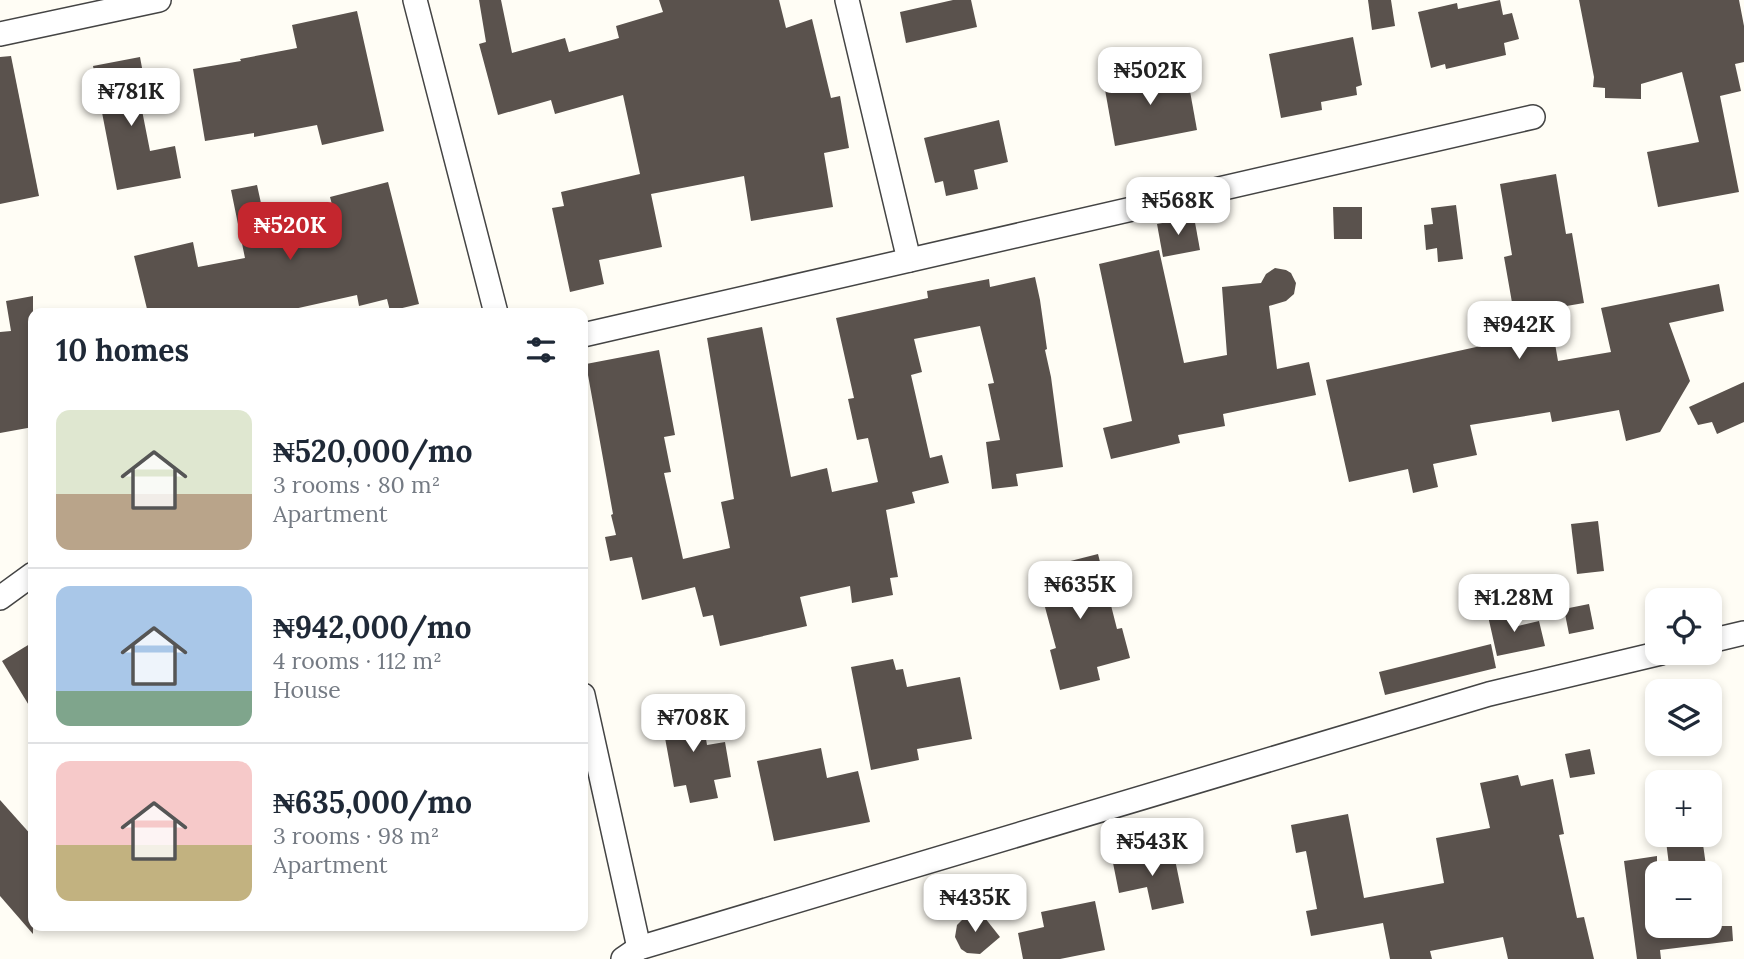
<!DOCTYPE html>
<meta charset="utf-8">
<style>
body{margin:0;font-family:Lora,serif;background:#f2f2f3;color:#1f2937;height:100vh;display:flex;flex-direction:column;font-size:26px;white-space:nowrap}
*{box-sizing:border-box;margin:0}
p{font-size:23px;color:#747a83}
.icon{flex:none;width:38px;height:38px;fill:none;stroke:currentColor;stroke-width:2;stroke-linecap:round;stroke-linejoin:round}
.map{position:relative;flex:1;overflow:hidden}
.sheet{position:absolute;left:28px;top:308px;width:560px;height:623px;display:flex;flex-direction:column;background:#fff;border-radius:14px;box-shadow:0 4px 10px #0003}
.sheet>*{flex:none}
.fabs{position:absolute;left:1645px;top:588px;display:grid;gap:14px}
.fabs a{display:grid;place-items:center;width:77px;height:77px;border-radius:14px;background:#fff;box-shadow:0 4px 10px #0003;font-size:35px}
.price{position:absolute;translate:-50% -60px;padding:0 16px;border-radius:14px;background:#fff;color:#222;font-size:23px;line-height:46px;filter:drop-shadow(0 2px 4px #0008)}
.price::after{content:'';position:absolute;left:50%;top:42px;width:21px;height:16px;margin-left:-10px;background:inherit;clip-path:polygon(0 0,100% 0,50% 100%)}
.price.selected{background:#c4262e;color:#fff}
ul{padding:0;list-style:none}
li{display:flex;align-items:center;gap:21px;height:175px;padding:0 28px}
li+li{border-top:2px solid #e0e1e3}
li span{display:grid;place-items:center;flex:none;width:196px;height:140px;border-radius:14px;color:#555}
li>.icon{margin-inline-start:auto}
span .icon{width:84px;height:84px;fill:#fffc;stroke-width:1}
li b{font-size:30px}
h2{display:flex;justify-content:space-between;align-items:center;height:84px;padding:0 28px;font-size:30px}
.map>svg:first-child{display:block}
</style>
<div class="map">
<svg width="1744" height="959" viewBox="0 0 1744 959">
<rect width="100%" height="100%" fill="#fffdf5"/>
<!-- building -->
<g fill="#5a524d">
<path d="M479 0H501L512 53 565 38 569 52 619 38 616 26 663 12 659 0H779L786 28 812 19 831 98 840 96 849 148 824 153 833 207 751 221 744 176 651 194 662 247 599 260 604 284 570 292 552 208 564 206 561 192 640 174 623 95 555 114 551 100 498 115 479 44 486 42Z"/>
<path d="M953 0H971L977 27 906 43 900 12Z"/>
<path d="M1368 0H1391L1395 26 1372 30Z"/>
<path d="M1500 0 1503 15 1512 13 1519 39 1504 43 1506 55 1446 69 1445 64 1431 68 1418 12 1457 3 1458 9Z"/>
<path d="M1579 0H1739L1744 26V62L1735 64 1741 91 1720 96 1739 192 1658 207 1647 152 1699 142 1682 72 1641 84V99L1605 98V88L1593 87 1594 77Z"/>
<path d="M357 11 384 131 322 145 317 125 254 137V133L205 141 193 69 241 61 240 59 297 48 292 25Z"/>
<path d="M1353 37 1362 85 1356 87 1357 95 1321 102 1322 110 1281 118 1269 54Z"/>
<path d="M11 56 39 196 0 204V57Z"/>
<path d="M140 57 145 84 137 85 150 151 175 146 181 178 117 190 93 66Z"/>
<path d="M1186 69 1197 130 1115 146 1104 84Z"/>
<path d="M999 120 1008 162 974 170 978 189 946 196 943 181 935 183 924 138Z"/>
<path d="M1556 174 1566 234 1572 233 1584 303 1549 309 1558 361 1611 352 1601 308 1719 284 1724 311 1669 323 1690 381 1660 432 1626 441 1619 410 1552 422 1550 412 1470 425 1477 455 1433 464 1438 487 1413 493 1408 469 1349 482 1326 380 1499 342 1497 334 1517 331 1504 257 1512 255 1500 184Z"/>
<path d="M388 182 419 304 390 311 387 299 359 306 357 295 276 313H148L134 256 193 242 198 267 245 258 231 190 257 185 268 235 336 220 330 197Z"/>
<path d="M1456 205 1463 259 1438 262 1437 248 1426 250 1424 225 1433 224 1431 208Z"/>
<path d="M1333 207H1362V239H1334Z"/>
<path d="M1194 217 1200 250 1163 257 1157 224Z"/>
<path d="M1159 250 1184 363 1227 355 1222 287 1261 283 1266 274 1275 268 1286 270 1291 273 1296 283 1294 294 1286 301 1269 306 1277 369 1309 362 1316 395 1223 414 1225 426 1178 435 1180 443 1111 459 1103 428 1132 421 1099 264Z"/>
<path d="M1035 277 1040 300 1047 349 1045 350 1051 377 1063 467 1016 474 1018 486 992 489 986 442 1000 440 988 384 994 383 980 326 914 339 922 372 911 375 930 458 942 455 949 483 912 492 915 503 886 510 898 577 890 578 893 595 852 603 850 586 800 597 807 626 720 646 713 615 703 617 695 587 642 600 632 557 610 561 605 537 616 535 611 515 613 514 586 364 659 350 675 435 664 437 671 472 664 473 683 559 730 548 721 502 734 499 707 338 762 327 791 477 827 468 832 492 878 482 868 438 857 440 848 399 854 398 836 318 928 298 927 291 989 279 990 287Z"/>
<path d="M33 296V427L0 433V332L11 331 6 301Z"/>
<path d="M1744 382V422L1717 434 1712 422 1698 425 1689 407Z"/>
<path d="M1598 521 1604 571 1577 574 1571 524Z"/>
<path d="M1098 554 1117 629 1122 628 1130 658 1097 667 1100 680 1060 690 1050 650 1056 648 1035 570Z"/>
<path d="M1589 604 1594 629 1569 634 1564 609Z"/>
<path d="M1514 610 1518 626 1539 621 1545 646 1497 656 1488 616Z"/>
<path d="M33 642V712L2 661Z"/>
<path d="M1491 644 1496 668 1385 695 1379 672Z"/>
<path d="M893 659 896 670 903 669 907 687 960 677 972 739 917 749 919 760 871 770 851 667Z"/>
<path d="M685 700 691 729 704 727 707 745 725 742 731 777 714 780 718 798 690 803 686 785 674 787 659 705Z"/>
<path d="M821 748 827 778 858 771 870 822 774 841 757 761Z"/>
<path d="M1590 749 1595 774 1570 778 1565 754Z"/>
<path d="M1518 775 1521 786 1553 779 1564 834 1559 835 1577 918 1584 917 1594 959H1508L1503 937 1430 951 1432 959H1390L1383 923 1311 936 1306 911 1317 909 1306 851 1296 853 1291 825 1348 814 1364 898 1444 883 1436 838 1490 828 1480 783Z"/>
<path d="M0 800 33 837V934L0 896Z"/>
<path d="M1702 837 1707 873H1670L1666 841Z"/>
<path d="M1173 850 1184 903 1152 910 1147 887 1119 893 1113 863Z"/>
<path d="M1657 856V926H1732L1733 941 1660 950 1661 959H1637L1624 861Z"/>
<path d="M1095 901 1105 950 1060 959H1023L1018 933 1044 927 1041 912Z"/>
<path d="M967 915H980L985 918 1000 937 980 954 967 953 961 949 955 937 957 925Z"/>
</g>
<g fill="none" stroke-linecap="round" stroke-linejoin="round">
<defs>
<g id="street">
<path d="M415 0 496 313"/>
<path d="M847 0 909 260"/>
<path d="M0 34 159 0"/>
<path d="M583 335 1533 117"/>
<path d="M0 598 33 574"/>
<path d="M1710 641 1744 633"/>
<path d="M583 695 639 948"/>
<path d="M623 959 639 948 1489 694 1661 653"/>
</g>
</defs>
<!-- street casing -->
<use href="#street" stroke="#444" stroke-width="26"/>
<!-- street -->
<use href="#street" stroke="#fff" stroke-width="23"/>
</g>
</svg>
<div class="fabs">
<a><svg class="icon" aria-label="locate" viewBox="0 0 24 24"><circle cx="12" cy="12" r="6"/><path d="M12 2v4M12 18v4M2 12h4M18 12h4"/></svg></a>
<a><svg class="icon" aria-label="layers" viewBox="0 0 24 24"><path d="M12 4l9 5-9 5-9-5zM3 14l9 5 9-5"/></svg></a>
<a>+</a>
<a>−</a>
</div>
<b class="price" style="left:1150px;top:107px">₦502K</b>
<b class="price" style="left:131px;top:128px">₦781K</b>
<b class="price" style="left:1178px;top:237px">₦568K</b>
<b class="price selected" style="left:290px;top:262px">₦520K</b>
<b class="price" style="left:1519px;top:361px">₦942K</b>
<b class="price" style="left:1080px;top:621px">₦635K</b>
<b class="price" style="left:1514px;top:634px">₦1.28M</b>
<b class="price" style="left:693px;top:754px">₦708K</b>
<b class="price" style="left:1152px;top:878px">₦543K</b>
<b class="price" style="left:975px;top:934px">₦435K</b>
<section class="sheet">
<h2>10 homes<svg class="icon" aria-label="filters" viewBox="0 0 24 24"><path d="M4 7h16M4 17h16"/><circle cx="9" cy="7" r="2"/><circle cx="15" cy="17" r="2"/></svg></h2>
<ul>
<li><span style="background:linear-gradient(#dfe7d0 60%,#b9a48a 0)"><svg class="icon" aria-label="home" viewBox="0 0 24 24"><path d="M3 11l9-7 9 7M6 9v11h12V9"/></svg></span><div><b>₦520,000/mo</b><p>3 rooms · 80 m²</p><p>Apartment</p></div></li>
<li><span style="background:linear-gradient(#a9c7e8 75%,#7fa58c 0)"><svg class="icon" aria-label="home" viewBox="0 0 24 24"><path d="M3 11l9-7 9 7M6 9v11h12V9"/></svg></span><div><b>₦942,000/mo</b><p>4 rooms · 112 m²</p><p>House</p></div></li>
<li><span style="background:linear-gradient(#f6c9c9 60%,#c2b280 0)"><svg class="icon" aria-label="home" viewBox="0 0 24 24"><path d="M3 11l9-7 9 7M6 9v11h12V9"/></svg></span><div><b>₦635,000/mo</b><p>3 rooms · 98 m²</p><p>Apartment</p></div></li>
</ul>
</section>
</div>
